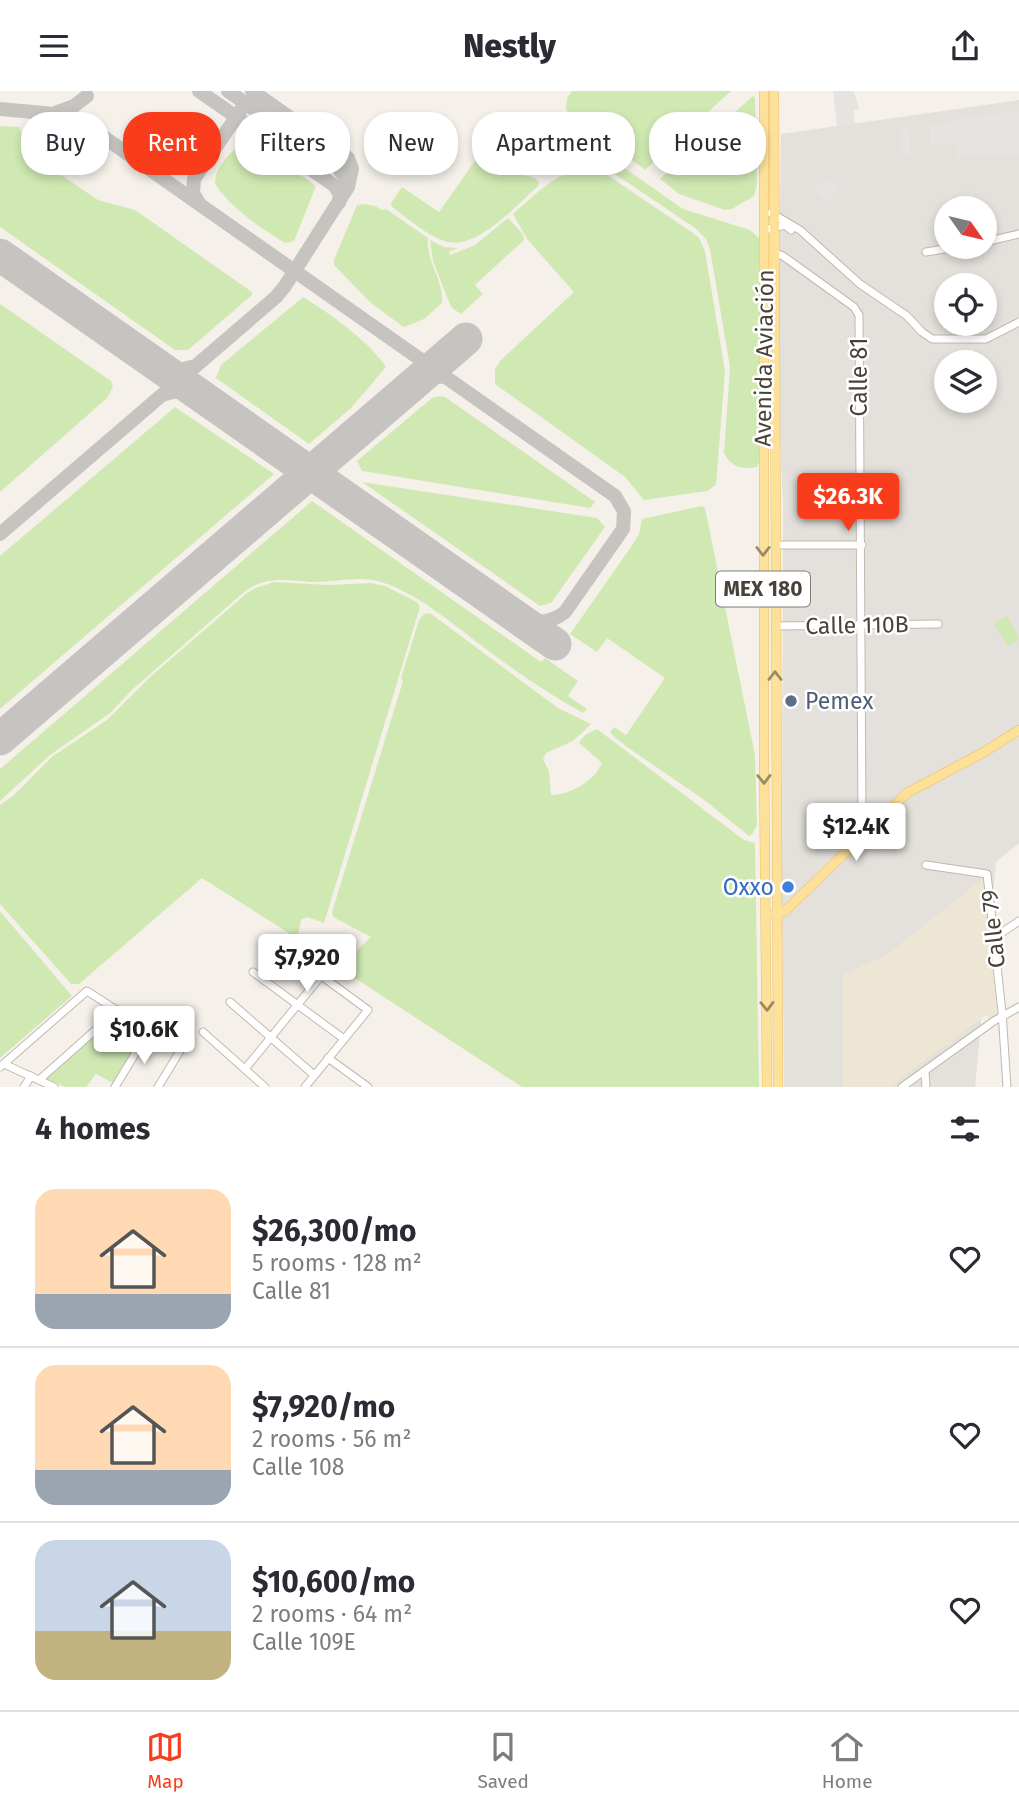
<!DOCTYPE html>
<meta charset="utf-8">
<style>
body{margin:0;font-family:"Fira Sans",sans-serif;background:#f7f7f7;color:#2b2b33;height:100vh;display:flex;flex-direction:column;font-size:26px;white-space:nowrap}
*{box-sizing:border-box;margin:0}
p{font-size:23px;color:#7c7c81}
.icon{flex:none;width:38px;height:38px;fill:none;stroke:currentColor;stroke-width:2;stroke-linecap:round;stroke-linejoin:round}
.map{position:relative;height:996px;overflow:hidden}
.side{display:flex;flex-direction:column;background:#fff;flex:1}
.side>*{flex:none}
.top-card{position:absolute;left:21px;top:21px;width:978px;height:63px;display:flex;gap:14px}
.needle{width:46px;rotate:124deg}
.tools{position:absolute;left:934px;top:105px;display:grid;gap:14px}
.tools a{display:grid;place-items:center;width:63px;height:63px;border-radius:50%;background:#fff;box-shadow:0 4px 10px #0003;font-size:35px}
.price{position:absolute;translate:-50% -60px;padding:0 16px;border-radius:7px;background:#fff;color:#222;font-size:23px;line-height:46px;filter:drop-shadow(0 2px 4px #0008)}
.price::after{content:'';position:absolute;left:50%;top:42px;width:21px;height:16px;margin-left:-10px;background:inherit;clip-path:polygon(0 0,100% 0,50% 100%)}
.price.current{background:#f93d1c;color:#fff}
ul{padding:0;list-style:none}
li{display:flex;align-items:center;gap:21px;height:175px;padding:0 35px}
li+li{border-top:2px solid #e1e1e2}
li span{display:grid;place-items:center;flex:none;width:196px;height:140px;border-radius:21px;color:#555}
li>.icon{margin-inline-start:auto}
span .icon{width:84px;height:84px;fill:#fffc;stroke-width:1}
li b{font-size:30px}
h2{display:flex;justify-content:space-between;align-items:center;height:84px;padding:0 35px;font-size:30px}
.tag{padding:0 24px;border-radius:28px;background:#fff;box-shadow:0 4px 10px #0003;font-size:24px;line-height:63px}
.tag.current{background:#f93d1c;color:#fff}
header{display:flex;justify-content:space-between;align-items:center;height:91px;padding:0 35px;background:#fff;font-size:32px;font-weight:800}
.tabs{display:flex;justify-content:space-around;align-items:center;height:98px;border-top:2px solid #e1e1e2;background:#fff;font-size:19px;color:#7c7c81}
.tabs a{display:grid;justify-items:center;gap:4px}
.tabs .current{color:#f93d1c}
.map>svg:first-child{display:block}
</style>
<header><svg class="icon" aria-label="menu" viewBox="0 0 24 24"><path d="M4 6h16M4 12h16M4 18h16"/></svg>Nestly<svg class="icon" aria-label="share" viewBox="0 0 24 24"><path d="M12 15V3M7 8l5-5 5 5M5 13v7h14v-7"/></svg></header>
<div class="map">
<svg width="1019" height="996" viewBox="0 0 1019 996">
<rect width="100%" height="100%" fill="#f5f1ea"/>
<!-- industrial -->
<path fill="#e4e0db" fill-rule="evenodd" d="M1019 9V752L996 771 975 996H784L782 813 783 414 778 296 781 43ZM947 117H985V156H947ZM947 194H985V233H947ZM947 271H985V310H947Z"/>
<!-- education -->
<path fill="#eee6d4" d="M984 787 997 924 990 928 986 924 951 950 952 953 949 956 946 953 890 996H843V884L886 864Z"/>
<!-- green -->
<g fill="#d0e9b3">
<path d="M572 0H731L645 79 566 19 567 7Z"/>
<path d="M753 5 755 7 757 93 754 105 732 118 725 119 679 103 660 88Z"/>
<path d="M0 35 19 36 29 62 98 109 135 119 252 201V204L188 259H175L0 136Z"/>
<path d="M536 38 578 42 615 69 583 71 543 84 538 80 537 74 551 55 552 49 546 41Z"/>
<path d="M251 49 316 95 294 150 285 152C259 136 232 118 215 93 214 76 235 54 251 49Z"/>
<path d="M480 63 518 82 534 87 539 91 538 95C517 114 478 158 448 151 428 146 409 128 392 116L391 112 402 96 439 121Z"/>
<path d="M600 73 620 74 683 118 750 139 759 147 760 369 757 376C742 379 731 376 724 362L730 276 710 158 706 148 695 137Z"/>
<path d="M587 76 600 79 693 142 699 147 705 160 725 280 716 394 707 400 644 409 625 386 495 293V278L500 270 574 201 527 148 513 123C536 103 556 81 587 76Z"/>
<path d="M364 113 375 115 382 119 386 118 428 147C426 171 444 189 442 212L424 228 404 236 401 234 372 213 334 174V169L357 114Z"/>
<path d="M508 127 523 143 524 149 475 194 483 203 461 223 452 217 449 211 433 170 430 149 444 156 458 157 449 161 450 164 475 154Z"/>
<path d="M303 206C329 222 369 250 386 276L351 317 309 353 216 287 221 274Z"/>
<path d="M0 213 111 290 113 296 107 307 0 401Z"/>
<path d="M438 305 445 306 595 411 590 417 362 380 357 370 432 307Z"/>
<path d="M175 316 274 383 0 618V465Z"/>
<path d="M362 391 597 427 605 436 551 512 540 515Z"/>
<path d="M312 410 541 571 545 567 578 590 568 605 587 618 583 622C549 603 516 581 485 557 452 533 421 504 381 491 359 484 333 492 311 491 286 489 265 485 244 501L133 598 109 623 50 664 0 710V678Z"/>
<path d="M702 415 705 417 755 664 757 734 753 742 749 745 703 708 627 656 610 642 614 636 626 644 665 587 607 547 597 561 570 543 633 453 639 443 642 428Z"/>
<path d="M274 491 329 494 371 492 385 495 417 511 420 516 325 829 324 832 307 826 301 829 298 844 295 846 202 787 79 893H71L0 813V714L14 704 53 665 107 629 149 587 247 502 255 497Z"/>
<path d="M430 522 558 617 591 633 573 650 546 662 543 668 549 680 551 704C571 704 594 690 602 672L579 652 585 644 597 638 744 749 755 752 759 996H522L341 878 329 865 336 857 348 868 371 846 333 826 332 821 403 590 401 587 419 529 424 523Z"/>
<path d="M1008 525 1019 548 1007 555 994 532Z"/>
<path d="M0 820 72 905 0 967Z"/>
<path d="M118 923 131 931 119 949 133 958 113 992 96 983 86 996H65L46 988V986Z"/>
</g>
<!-- parking -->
<g fill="#e6e4e1">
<path d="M833 0H854L859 18 853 19 855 33 837 35Z"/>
<path d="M1019 20V65H957L956 53 931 55 929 35 963 27Z"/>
<path d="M900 36H909L910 63H901Z"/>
<path d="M828 87 839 95 830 108 825 109 812 100Z"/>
</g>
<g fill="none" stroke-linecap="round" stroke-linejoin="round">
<!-- taxiway -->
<g stroke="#c6c4c1" stroke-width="14">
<path d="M199 0 335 95 340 104 339 112"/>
<path d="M228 0 338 77 345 86 346 99"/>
<path d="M0 18 66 24 78 28 615 405 624 420 623 438 565 521C550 533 534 533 516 526"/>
<path d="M57 21 74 15 87 5"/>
<path d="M199 112 193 102 194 88 241 19"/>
<path d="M159 275 176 280 191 276"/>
<path d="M414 292 431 285 446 286"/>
<path d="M165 303 182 299 197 302"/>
<path d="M0 443 276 206 285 195 348 96 352 78 348 67 252 0"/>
</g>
<!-- runway -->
<g stroke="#c6c4c1" stroke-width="33">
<path d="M0 164 555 553"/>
<path d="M0 648 466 248"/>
</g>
<defs>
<g id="minor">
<path d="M771 122 800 139 860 193 907 225 922 241 932 248H986L1019 231"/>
<path d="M765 139 785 134 791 139"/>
<path d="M985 151 1019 143"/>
<path d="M926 161 957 156"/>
<path d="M775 162 783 165 854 216 859 224 862 729 866 742"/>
<path d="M776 454H862"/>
<path d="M776 535 938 533"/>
<path d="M926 774 987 783 1002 921 1007 996"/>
<path d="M994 847 1019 830"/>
<path d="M278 849 282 856 368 919 305 996"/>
<path d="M253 881 344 948"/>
<path d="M230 911 314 984"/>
<path d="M203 941 265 996"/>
<path d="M328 967 368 996"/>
<path d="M4 973 54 996"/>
<path d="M0 976 87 900 180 960 158 996"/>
<path d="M245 978 321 885"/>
<path d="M925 980 926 996"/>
<path d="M39 989 118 919"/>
<path d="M24 996 31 985"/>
<path d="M115 996 149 940"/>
<path d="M902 996 994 930 1019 916"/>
</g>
<g id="major">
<path d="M764 0V667L767 996"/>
<path d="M774 0 778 996"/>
<path d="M774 823 785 820 907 702 984 661 1019 639"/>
</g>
</defs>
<!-- minor casing -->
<use href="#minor" stroke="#c0b9ac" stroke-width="9"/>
<!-- major casing -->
<use href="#major" stroke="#e4bf68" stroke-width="10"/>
<!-- minor -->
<use href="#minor" stroke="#fff" stroke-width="7"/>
<!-- major -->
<use href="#major" stroke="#fee199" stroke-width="9"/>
</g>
<!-- one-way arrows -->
<defs><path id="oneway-chevron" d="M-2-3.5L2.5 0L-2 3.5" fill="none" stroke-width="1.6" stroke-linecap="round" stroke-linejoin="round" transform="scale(1.75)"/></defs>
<g stroke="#9a8a64">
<use href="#oneway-chevron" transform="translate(763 460) rotate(90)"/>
<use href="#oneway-chevron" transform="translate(775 585) rotate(-90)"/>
<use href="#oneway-chevron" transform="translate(764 688) rotate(89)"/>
<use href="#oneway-chevron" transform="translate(767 915) rotate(89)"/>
</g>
<!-- markers -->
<circle fill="#5c6f8a" stroke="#fff" stroke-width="2.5" cx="791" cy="610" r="7"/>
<circle fill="#3f7fe0" stroke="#fff" stroke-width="2.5" cx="788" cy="796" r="7"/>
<g text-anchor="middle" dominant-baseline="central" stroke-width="5" stroke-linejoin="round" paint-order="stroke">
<!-- shield labels -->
<rect fill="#fff" stroke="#807b74" stroke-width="2" x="716" y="480.5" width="94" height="35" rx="5"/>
<g font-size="21" font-weight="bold" fill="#494238">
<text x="763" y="498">MEX 180</text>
</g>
<!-- street labels -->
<g font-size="23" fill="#494238" stroke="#fff">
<text transform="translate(764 267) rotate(-89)">Avenida Aviación</text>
<text transform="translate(859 286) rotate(-90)">Calle 81</text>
<text transform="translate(857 534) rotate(-1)">Calle 110B</text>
<text transform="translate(993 838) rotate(-96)">Calle 79</text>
</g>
<!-- service labels -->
<g font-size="23" fill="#4e5e75" stroke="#fff" text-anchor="start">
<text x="805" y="610">Pemex</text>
</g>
<!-- shop labels -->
<g font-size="23" fill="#366cbe" stroke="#fff" text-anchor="end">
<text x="774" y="796">Oxxo</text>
</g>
</g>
</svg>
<div class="tools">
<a><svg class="needle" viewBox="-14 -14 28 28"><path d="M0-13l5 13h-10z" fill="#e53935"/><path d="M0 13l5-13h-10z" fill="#7c7c81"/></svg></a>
<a><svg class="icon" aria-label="locate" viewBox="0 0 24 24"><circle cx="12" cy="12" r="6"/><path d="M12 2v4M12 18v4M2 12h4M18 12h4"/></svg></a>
<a><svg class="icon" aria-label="layers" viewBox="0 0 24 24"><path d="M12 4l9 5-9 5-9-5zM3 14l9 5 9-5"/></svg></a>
</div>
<b class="price current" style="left:848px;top:442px">$26.3K</b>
<b class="price" style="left:856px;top:772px">$12.4K</b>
<b class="price" style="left:307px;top:903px">$7,920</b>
<b class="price" style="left:144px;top:975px">$10.6K</b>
<div class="top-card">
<a class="tag">Buy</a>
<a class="tag current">Rent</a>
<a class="tag">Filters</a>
<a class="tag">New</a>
<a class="tag">Apartment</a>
<a class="tag">House</a>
</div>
</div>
<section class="side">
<h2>4 homes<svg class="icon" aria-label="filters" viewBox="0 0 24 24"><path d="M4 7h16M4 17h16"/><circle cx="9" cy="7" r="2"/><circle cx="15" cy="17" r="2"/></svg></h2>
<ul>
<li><span style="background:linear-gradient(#ffd9b3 75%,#9aa5b1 0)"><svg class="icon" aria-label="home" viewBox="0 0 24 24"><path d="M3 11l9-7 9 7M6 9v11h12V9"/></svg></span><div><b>$26,300/mo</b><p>5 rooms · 128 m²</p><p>Calle 81</p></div><svg class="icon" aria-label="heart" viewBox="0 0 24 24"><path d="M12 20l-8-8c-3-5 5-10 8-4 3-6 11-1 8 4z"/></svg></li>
<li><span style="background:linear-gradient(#ffd9b3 75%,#9aa5b1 0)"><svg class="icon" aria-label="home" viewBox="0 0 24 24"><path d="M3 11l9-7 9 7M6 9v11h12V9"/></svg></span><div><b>$7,920/mo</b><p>2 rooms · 56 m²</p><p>Calle 108</p></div><svg class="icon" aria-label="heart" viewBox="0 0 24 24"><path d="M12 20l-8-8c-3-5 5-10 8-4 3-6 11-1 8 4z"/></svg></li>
<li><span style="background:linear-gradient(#c9d6e8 65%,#c2b280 0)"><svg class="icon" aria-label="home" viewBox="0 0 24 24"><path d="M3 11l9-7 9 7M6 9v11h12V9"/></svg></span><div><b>$10,600/mo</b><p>2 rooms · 64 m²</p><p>Calle 109E</p></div><svg class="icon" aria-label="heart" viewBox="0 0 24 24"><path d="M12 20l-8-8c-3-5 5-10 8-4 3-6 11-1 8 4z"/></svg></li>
</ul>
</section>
<nav class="tabs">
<a class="current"><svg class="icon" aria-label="map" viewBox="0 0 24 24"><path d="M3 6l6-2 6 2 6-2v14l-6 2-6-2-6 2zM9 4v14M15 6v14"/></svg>Map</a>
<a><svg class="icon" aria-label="saved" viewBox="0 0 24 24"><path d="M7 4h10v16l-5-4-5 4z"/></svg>Saved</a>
<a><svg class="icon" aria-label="home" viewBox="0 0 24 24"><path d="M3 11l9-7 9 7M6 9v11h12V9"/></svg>Home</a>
</nav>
